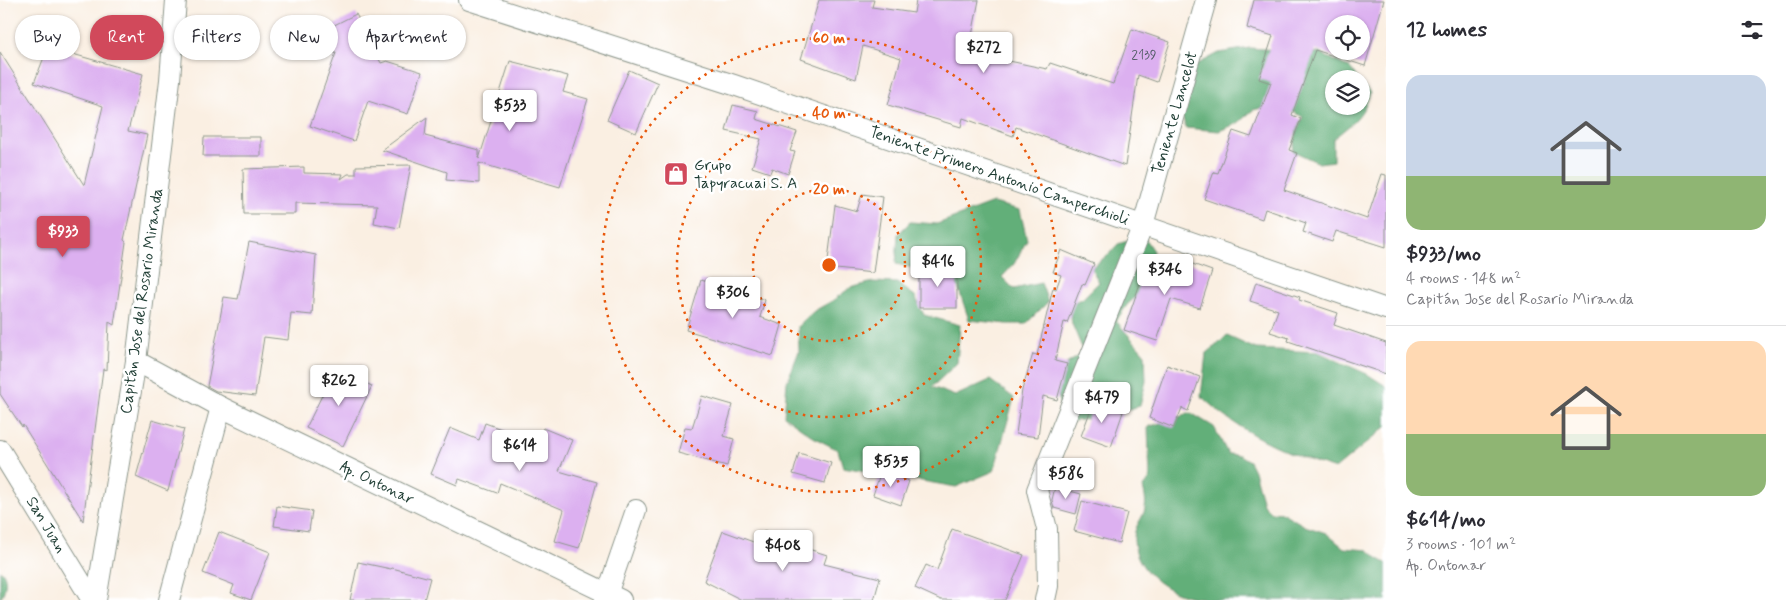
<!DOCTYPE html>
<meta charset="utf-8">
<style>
body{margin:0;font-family:Mynerve,sans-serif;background:#f2f2f3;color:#2b2b33;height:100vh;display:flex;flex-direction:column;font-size:19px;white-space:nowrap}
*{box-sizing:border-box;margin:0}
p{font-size:16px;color:#7c7c81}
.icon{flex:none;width:28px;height:28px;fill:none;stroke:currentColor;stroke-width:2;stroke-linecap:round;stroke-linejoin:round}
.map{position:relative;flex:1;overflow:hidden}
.sheet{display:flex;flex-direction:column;background:#fff;width:400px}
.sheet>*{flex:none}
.banner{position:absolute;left:15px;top:15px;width:475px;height:45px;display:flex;gap:10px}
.controls{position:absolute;left:1325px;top:15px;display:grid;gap:10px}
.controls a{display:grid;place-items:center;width:45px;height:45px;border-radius:50%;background:#fff;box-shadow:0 1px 4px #0004;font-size:25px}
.price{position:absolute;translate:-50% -42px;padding:0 11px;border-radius:5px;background:#fff;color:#222;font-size:16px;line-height:32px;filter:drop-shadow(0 1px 2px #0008)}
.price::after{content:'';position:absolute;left:50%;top:30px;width:15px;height:11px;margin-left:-8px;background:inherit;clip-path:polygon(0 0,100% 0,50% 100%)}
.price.active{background:#d1495b;color:#fff}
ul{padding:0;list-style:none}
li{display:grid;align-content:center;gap:10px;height:265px;padding:0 20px}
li+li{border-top:1px solid #e1e1e2}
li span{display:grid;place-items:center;height:155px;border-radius:15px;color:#555}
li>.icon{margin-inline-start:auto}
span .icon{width:90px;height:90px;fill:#fffc;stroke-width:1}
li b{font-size:21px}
h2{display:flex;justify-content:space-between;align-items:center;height:60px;padding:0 20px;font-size:21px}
.pill{padding:0 18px;border-radius:22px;background:#fff;box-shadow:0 1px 4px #0004;font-size:18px;line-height:45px}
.pill.active{background:#d1495b;color:#fff}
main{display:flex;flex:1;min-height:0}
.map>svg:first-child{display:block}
</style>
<main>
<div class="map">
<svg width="1386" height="600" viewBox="0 0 1386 600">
<rect width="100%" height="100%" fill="#fff"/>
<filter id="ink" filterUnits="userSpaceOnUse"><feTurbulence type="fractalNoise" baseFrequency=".02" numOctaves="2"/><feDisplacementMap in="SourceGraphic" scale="10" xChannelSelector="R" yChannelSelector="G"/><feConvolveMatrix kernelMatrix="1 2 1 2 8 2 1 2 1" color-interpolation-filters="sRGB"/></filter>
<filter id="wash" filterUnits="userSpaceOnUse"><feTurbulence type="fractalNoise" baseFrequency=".0096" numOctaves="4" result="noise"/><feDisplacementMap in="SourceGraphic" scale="20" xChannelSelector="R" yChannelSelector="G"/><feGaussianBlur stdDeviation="1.12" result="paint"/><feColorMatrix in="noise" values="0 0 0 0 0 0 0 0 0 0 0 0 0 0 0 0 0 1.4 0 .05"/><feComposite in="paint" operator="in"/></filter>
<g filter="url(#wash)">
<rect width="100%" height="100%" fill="#faefe2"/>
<!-- forest -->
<g fill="#62af79" stroke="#407656">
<path d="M1250 48 1319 53 1350 68 1358 79H1334V106H1361V83L1370 93C1363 117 1351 124 1333 139V161L1319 163 1293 151 1297 130 1303 117 1279 104 1253 110 1238 123 1219 131 1186 128 1179 108 1196 65 1219 53Z"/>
<path d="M993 203 1020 210 1027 240 1014 264 1002 277 1014 289 1041 283 1048 302 1026 324H1007L969 320 958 287 946 260 921 270 896 264 898 234 910 222 937 224Z"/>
<path d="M1143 236 1153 251 1148 278 1142 291 1127 305 1116 321 1145 354 1146 381 1140 406 1112 414 1070 422 1059 403 1057 370 1079 356 1083 350 1072 324 1069 304 1082 299 1099 282 1091 268 1109 254 1118 244Z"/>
<path d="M873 282 897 283 915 296 924 315 960 325 957 363 932 387 955 396 990 380 1014 398 994 471 956 487 843 467 838 450 815 438 784 416 787 382 799 351 798 326 814 311 832 301 850 288Z"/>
<path d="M1227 336 1256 349 1318 352 1367 374 1386 386V427L1335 469C1284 452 1241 434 1201 396L1206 354Z"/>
<path d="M1191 413 1214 427 1228 454 1239 455 1249 461 1254 471 1263 504 1271 512 1283 513 1305 526 1326 533 1344 548 1368 550 1377 558 1386 563V600H1204L1203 598C1173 598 1135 573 1134 540 1134 518 1152 518 1143 488L1150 479 1148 427Z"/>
<path d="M0 570C9 577 5 591 0 600Z"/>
</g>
<g id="blocks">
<!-- building -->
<g fill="#dcb0f0" fill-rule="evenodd">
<path d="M819 0H874L872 7 914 13 916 0H979L970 46 983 48 981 55 1047 69 1050 63 1113 84 1132 29 1170 42 1157 82 1138 75 1125 166 1016 127 1013 136 963 118 961 127 888 105 901 58 863 46 856 79 801 59Z"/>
<path d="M1254 0H1384L1365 66 1315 50 1292 115 1301 119 1289 150 1297 153 1284 190 1367 219 1382 174 1386 175V247L1336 231 1332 242 1303 232 1306 223 1265 209 1262 219 1204 199 1214 172 1218 173 1233 131 1251 137 1271 83 1259 79 1273 36 1247 28ZM1334 24H1361V51H1334Z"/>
<path d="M356 14 381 63 387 61 422 72 408 114 368 101 354 141 310 126 336 53 281 52Z"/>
<path d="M48 47 143 74 128 131 147 135 124 240 126 242 114 325 109 322 107 370 103 369 83 521 23 425 22 427 0 394V52L84 185 103 106 34 83Z"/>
<path d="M510 61 568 76 563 92 588 99 560 187 479 163V183L446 180 447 172 382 150 427 117 425 136 479 150V159Z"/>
<path d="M629 70 658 83 636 133 607 120Z"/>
<path d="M733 105 758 111 756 119 797 132 790 151 795 152 788 174 772 168 770 173 752 167 761 139 726 131Z"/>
<path d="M204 137H261V156H203Z"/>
<path d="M411 165 399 228 374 223 377 205 295 203V214H244L243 169 304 167V173L343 174 341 179 348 174H356V166Z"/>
<path d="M862 194 883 197 873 273 827 268 835 205 857 211Z"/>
<path d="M249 242 316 255 312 315 291 313 288 340 264 337 255 396 216 391 207 386 224 297 238 299Z"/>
<path d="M1061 250 1094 264 1085 285 1082 284 1067 323 1064 322 1055 361 1067 364 1057 400 1043 396 1038 437 1016 434 1022 390 1033 354 1037 355 1053 288 1056 289 1061 275 1053 272Z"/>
<path d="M1148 260 1184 271 1187 262 1212 271 1200 308 1171 299 1157 341 1124 330Z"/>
<rect x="919" y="267" width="38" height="41"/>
<path d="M701 280 765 300 760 317 782 325 773 356 686 330Z"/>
<path d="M1256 282 1300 297 1299 300 1338 313 1334 325 1386 343V374L1288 341 1289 338 1270 332 1278 310 1250 301Z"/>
<path d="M1167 365 1200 377 1188 411 1182 408 1174 428 1149 418Z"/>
<path d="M335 369 372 386 343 446 306 428Z"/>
<path d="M702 396 733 405 724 436 734 439 727 466 678 453 685 427 692 428Z"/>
<path d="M1094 401 1123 412 1111 447 1081 436Z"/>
<path d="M152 420 184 429 168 491 136 477Z"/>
<path d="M485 423 537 442 543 428 572 440 559 471 597 482 579 548 555 541 564 510 500 483 497 493 459 479 457 485 431 474 450 428 479 440Z"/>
<path d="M799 453 831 463 825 483 793 474Z"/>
<path d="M881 471 909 481 901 505 873 495Z"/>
<path d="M1055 487 1081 494 1076 514 1054 508 1052 500Z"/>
<path d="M1082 501 1127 513 1119 543 1074 531Z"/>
<path d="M277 506 312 511 309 531 274 526Z"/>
<path d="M952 529 1024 555 1005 600H941L915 588 926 565 937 570Z"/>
<path d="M723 531 759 544 764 531 797 544 796 545 827 555 824 564 880 578 874 600H742L704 581Z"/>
<path d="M219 532 270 552 251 600 231 593 234 585 203 573Z"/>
<path d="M358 562 391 569 392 568 430 578 424 600H350Z"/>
</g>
</g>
</g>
<g filter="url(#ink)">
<use href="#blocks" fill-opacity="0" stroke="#8c968b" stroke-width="1"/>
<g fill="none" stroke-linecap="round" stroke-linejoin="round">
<defs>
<g id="street">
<path d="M469 0 734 85 1386 309"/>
<path d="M136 361 221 407 621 600"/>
<path d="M0 450 92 600"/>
<path d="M96 600 136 361 170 80 176 0"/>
<path d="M169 600 221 407"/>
<path d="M605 600 636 510"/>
<path d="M1045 600 1048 586 1047 529 1037 490 1143 225 1206 0"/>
</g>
</defs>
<!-- street casing -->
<use href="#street" stroke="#8c968b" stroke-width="22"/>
<!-- street -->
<use href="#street" stroke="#fff" stroke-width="20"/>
</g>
</g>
<!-- distance rings -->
<g fill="none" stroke="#e8590c" stroke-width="2.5" stroke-dasharray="2.5 5">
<circle cx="829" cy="265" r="76"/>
<circle cx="829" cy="265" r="152"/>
<circle cx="829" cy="265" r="227"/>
</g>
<!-- icons -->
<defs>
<symbol id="shop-square" viewBox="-11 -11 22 22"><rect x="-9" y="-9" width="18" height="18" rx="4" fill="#d1495b" stroke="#fff"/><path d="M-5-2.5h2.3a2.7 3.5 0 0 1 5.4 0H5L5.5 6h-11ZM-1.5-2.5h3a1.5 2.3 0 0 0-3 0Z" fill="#fff"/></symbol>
</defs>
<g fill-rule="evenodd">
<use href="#shop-square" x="662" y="160" width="28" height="28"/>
</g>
<g text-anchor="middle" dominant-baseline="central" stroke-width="5" stroke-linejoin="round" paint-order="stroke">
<!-- number labels -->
<g font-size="14" fill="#4e5a63">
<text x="1144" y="55">2139</text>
</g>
<!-- street labels -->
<g font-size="16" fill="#1f3d34" stroke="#fff">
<text transform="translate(1175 113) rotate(-74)">Teniente Lancelot</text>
<text transform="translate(999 176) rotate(19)">Teniente Primero Antonio Camperchioli</text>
<text transform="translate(142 301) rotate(-82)">Capitán Jose del Rosario Miranda</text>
<text transform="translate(377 483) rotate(26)">Ap. Ontonar</text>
<text transform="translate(46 525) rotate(59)">San Juan</text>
</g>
<!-- poi labels -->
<g font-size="16" fill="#1f3d34" stroke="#fff" text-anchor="start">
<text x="694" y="165">Grupo<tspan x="694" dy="18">Tapyracuai S. A</tspan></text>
</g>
</g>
<circle cx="829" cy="265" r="8" fill="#e8590c" stroke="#fff" stroke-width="2.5"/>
<g font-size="15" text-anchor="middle" font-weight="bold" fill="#e8590c" stroke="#fff" stroke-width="5" stroke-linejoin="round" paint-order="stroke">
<text x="829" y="43">60 m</text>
<text x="829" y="118">40 m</text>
<text x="829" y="194">20 m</text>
</g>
</svg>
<div class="controls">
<a><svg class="icon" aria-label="locate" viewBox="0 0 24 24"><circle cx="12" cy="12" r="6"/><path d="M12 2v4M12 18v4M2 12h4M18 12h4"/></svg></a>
<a><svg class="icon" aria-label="layers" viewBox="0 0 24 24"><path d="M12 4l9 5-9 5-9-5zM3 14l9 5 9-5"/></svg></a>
</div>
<b class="price" style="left:984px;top:74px">$272</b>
<b class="price" style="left:510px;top:132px">$533</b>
<b class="price active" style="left:63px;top:258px">$933</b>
<b class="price" style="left:938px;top:288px">$416</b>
<b class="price" style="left:1165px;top:296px">$346</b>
<b class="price" style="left:733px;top:319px">$306</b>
<b class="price" style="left:339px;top:407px">$262</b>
<b class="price" style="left:1102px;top:424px">$479</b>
<b class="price" style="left:520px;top:472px">$614</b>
<b class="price" style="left:891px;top:488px">$535</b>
<b class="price" style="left:1066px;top:500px">$586</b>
<b class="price" style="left:783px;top:572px">$408</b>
<div class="banner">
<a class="pill">Buy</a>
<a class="pill active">Rent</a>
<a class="pill">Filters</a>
<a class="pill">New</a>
<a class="pill">Apartment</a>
</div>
</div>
<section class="sheet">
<h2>12 homes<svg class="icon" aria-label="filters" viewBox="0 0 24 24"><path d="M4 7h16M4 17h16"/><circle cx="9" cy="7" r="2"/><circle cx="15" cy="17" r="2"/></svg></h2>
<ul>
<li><span style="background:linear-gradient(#c9d6e8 65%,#8fb573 0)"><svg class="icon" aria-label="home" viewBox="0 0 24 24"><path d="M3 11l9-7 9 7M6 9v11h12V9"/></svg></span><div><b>$933/mo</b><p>4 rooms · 148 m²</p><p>Capitán Jose del Rosario Miranda</p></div></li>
<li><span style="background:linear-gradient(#ffd9b3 60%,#8fb573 0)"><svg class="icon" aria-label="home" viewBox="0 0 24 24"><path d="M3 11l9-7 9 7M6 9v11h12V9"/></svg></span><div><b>$614/mo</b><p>3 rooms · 101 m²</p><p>Ap. Ontonar</p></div></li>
</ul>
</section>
</main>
